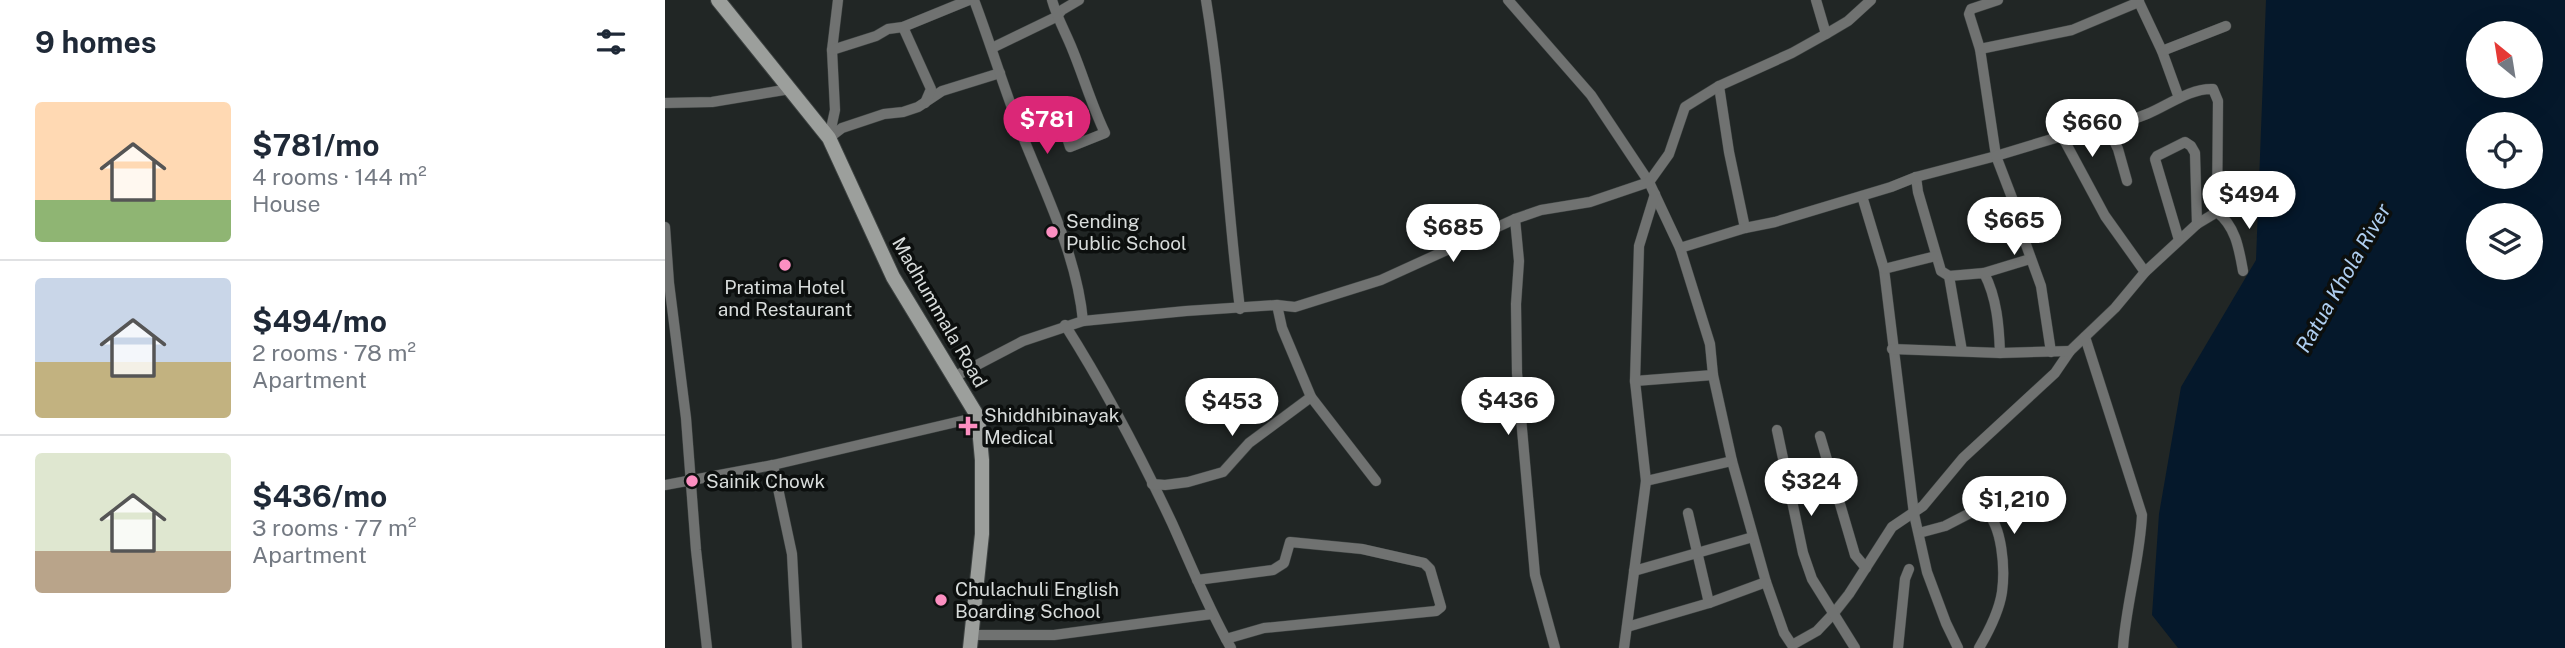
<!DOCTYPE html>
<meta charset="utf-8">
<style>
body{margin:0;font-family:"Public Sans",sans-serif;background:#f2f2f3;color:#1f2937;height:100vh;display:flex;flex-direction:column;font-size:26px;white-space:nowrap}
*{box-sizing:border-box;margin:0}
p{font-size:23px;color:#747a83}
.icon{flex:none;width:38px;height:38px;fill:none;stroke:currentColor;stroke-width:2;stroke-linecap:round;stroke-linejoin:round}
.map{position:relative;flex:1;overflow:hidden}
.panel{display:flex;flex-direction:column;background:#fff;width:665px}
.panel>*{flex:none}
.needle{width:46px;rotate:330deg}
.tools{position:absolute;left:1801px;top:21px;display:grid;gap:14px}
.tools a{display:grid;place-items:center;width:77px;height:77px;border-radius:50%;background:#fff;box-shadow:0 7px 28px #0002;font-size:35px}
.price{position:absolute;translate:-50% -60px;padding:0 16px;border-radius:24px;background:#fff;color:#222;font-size:23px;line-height:46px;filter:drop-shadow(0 2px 4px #0008)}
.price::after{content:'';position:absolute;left:50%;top:42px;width:21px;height:16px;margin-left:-10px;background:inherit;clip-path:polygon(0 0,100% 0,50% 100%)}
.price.current{background:#db2777;color:#fff}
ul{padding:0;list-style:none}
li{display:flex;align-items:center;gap:21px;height:175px;padding:0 35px}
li+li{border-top:2px solid #e0e1e3}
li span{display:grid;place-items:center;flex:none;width:196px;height:140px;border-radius:7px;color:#555}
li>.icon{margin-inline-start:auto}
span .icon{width:84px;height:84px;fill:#fffc;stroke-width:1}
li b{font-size:30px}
h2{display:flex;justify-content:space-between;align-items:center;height:84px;padding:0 35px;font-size:30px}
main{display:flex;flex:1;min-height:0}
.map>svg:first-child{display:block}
</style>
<main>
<section class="panel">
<h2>9 homes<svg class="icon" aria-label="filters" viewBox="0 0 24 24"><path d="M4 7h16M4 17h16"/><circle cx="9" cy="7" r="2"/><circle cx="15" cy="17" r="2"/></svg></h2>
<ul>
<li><span style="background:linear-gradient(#ffd9b3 70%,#8fb573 0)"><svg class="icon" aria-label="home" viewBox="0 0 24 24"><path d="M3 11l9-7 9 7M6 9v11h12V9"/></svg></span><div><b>$781/mo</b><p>4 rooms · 144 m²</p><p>House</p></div></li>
<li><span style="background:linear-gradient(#c9d6e8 60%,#c2b280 0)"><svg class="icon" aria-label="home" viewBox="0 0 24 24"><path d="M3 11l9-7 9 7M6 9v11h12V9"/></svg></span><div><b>$494/mo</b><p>2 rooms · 78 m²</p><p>Apartment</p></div></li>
<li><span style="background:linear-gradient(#dfe7d0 70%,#b9a48a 0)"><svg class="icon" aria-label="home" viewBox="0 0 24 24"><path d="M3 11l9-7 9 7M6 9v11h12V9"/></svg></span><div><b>$436/mo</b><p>3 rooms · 77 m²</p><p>Apartment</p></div></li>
</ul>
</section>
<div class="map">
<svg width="1900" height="648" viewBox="0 0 1900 648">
<rect width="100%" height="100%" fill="#212625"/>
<!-- water -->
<path fill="#05182b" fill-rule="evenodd" d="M1601 0H1900V648H1513L1487 615 1494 514 1516 387 1591 260ZM1813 33H1866V86H1813ZM1813 124H1866V177H1813ZM1813 215H1866V268H1813Z"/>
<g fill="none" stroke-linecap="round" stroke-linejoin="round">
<defs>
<g id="street">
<path d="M173 0 167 50 170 110 164 138 177 128 219 114 238 112 253 107 277 91 335 73"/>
<path d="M309 0C326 45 340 92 358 137 382 197 412 257 418 321"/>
<path d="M541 0C558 102 562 206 575 309"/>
<path d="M843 0 926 95 984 182 1015 248 1045 344 1048 375 1067 461 1101 582 1119 633 1127 645 1152 631 1169 613 1184 594 1227 527 1258 506 1298 458 1390 373 1405 351 1450 308 1480 272 1532 224 1552 212"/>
<path d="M1473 0 1497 51 1514 98"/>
<path d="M238 27 266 89 260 103"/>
<path d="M1161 34 1183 21 1206 0"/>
<path d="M327 48 391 17 397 10 414 0"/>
<path d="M1315 49 1407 30 1474 2"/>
<path d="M167 50 211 36 223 29 238 27 304 0"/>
<path d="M1497 51 1561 26"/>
<path d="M1054 86 1064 152 1080 228"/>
<path d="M0 103 47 102 125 89"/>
<path d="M1442 126 1453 149 1462 181"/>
<path d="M357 133 395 116 405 147 440 133C427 106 419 78 408 51 401 33 392 18 387 0"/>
<path d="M1397 136C1425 130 1455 125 1482 114 1502 106 1525 88 1548 89L1553 101 1552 212"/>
<path d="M1251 177 1253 192 1276 271 1284 276 1319 273C1332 298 1334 326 1335 353"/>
<path d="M1197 196 1219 269 1249 514 1262 572 1281 623 1293 648"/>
<path d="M1552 212C1571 227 1574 249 1578 271"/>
<path d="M850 219 854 261 851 304 852 373 870 575 890 648"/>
<path d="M0 227 4 283 21 418 31 550 42 648"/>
<path d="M1514 240 1490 159 1492 156 1520 142 1526 146 1530 153 1532 224"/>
<path d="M1015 248 1080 228 1110 222 1226 187 1251 177 1331 156 1315 49 1304 14 1306 9 1333 0"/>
<path d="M1219 269 1271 256"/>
<path d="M1319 273 1365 259"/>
<path d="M1284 276 1297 351"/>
<path d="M612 305 617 328 646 397 711 481"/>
<path d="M400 325C440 388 475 455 507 523 526 565 543 608 566 648"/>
<path d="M1420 337 1477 515C1475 559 1461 604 1458 648"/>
<path d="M1227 349 1335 353 1405 351"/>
<path d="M1386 352 1376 286 1351 217 1349 203 1331 156 1397 136 1440 216 1480 272"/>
<path d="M289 377 358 341 418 321 521 311 612 305 630 307 716 280 850 219 876 210 925 202 984 182 1004 154 1020 107 1054 86 1127 53 1161 34 1151 0"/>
<path d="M970 381 1048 375"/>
<path d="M1112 430 1138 553 1147 579 1190 648"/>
<path d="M1155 436 1190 555 1201 568"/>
<path d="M108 465 127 554 132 648"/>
<path d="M981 481 1067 461"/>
<path d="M487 484 500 485 523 482 558 472 584 443 646 397"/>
<path d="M0 485 108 465 313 417"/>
<path d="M1023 513 1044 603"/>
<path d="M1254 533 1280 526 1309 511 1319 510C1338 524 1340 570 1337 592 1334 612 1324 631 1314 648"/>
<path d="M969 571 1088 537"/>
<path d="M532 580 608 570 619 563 625 542 697 549 759 563 765 569 776 607 771 611 599 628 561 639"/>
<path d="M962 627 1044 603 1101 582"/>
<path d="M306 635H389L547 614"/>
<path d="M959 648 981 481 970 381 974 246 990 194"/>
<path d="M1233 648 1240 579 1244 569"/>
</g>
<path id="secondary" d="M53 0 164 138 228 277 313 417 317 460V534L305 648"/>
</defs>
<!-- street casing -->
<use href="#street" stroke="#3e4342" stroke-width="11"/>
<!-- secondary casing -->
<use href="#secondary" stroke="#3e4342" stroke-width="16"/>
<!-- street -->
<use href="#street" stroke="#707271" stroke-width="10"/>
<!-- secondary -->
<use href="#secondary" stroke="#9c9f9c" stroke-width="14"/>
</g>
<!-- markers -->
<g fill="#fc8fc1" stroke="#0c0f0e" stroke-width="2.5">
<circle cx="387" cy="232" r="7"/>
<circle cx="120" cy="265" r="7"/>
<path d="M299.5 415.5h7v7h7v7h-7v7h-7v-7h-7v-7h7z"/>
<circle cx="27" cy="481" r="7"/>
<circle cx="276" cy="600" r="7"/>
</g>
<g text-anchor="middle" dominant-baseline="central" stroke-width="7" stroke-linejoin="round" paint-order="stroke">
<!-- poi labels -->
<g font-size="19" fill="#d8dcdb" stroke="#0c0f0e" text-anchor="start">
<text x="401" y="221">Sending<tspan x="401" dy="22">Public School</tspan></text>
<text x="120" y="287" text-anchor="middle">Pratima Hotel<tspan x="120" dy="22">and Restaurant</tspan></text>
<text x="319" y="415">Shiddhibinayak<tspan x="319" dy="22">Medical</tspan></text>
<text x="41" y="481">Sainik Chowk</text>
<text x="290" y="589">Chulachuli English<tspan x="290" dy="22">Boarding School</tspan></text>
</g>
<!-- street labels -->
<g font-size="19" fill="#d8dcdb" stroke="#0c0f0e">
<text transform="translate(275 312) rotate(60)">Madhummala Road</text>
</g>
<!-- water labels -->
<g font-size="21" font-style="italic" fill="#afcef0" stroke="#0c0f0e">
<text transform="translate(1678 278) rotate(-60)">Ratua Khola River</text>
</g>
</g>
</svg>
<div class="tools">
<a><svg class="needle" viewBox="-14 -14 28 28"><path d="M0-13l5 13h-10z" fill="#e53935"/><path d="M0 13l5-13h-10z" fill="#747a83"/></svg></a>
<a><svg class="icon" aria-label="locate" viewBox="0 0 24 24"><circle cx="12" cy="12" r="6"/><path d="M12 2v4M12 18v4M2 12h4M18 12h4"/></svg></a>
<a><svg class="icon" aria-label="layers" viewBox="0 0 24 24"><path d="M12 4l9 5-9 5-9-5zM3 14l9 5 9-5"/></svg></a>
</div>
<b class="price current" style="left:382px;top:156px">$781</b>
<b class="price" style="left:1427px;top:159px">$660</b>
<b class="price" style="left:1584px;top:231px">$494</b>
<b class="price" style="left:1349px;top:257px">$665</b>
<b class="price" style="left:788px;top:264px">$685</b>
<b class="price" style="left:843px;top:437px">$436</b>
<b class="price" style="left:567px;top:438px">$453</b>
<b class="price" style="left:1146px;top:518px">$324</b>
<b class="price" style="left:1349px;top:536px">$1,210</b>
</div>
</main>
